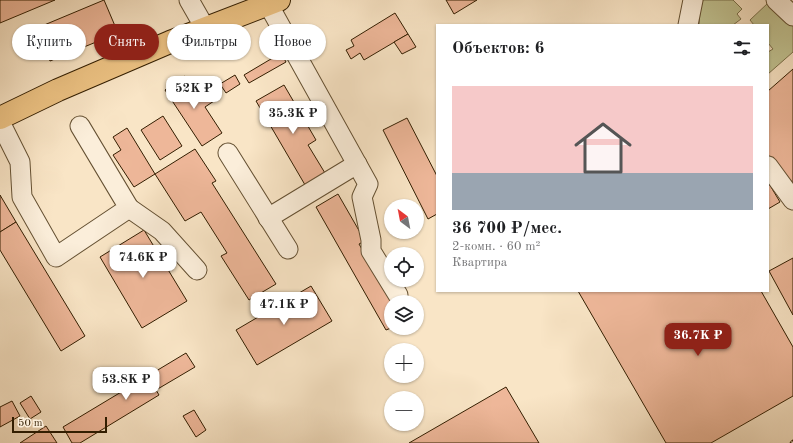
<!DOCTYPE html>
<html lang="ru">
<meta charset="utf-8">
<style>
body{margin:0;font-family:"Old Standard TT",serif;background:#f2f2f2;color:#202124;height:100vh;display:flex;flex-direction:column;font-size:15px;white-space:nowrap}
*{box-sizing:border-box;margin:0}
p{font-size:13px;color:#757577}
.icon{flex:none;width:22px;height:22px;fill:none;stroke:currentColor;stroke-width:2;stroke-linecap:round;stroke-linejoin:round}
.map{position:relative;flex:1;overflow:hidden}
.drawer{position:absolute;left:436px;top:24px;width:333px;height:268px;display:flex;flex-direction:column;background:#fff;border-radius:0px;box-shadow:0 1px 3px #0004}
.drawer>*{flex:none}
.banner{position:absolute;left:12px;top:24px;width:364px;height:36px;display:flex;gap:8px}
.needle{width:26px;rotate:328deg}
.fabs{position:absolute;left:384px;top:199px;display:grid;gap:8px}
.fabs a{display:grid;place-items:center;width:40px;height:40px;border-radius:50%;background:#fff;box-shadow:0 1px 3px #0004;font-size:20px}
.scale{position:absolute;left:12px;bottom:10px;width:95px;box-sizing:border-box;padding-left:4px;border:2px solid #331e01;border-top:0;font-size:11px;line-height:14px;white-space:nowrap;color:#331e01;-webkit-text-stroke:3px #fbeeda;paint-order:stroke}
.price{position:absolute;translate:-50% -34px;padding:0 9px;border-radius:8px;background:#fff;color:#222;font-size:13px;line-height:26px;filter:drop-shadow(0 1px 2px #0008)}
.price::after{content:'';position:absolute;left:50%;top:24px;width:12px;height:9px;margin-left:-6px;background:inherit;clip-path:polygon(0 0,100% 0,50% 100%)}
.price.active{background:#8f2418;color:#fff}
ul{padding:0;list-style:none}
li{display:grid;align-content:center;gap:8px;height:212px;padding:0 16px}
li span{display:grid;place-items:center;height:124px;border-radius:0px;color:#555}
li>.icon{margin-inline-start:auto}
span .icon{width:72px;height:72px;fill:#fffc;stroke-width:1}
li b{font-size:17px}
h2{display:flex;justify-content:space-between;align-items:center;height:48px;padding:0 16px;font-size:17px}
.pill{padding:0 14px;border-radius:18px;background:#fff;box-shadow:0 1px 3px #0004;font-size:14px;line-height:36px}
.pill.active{background:#8f2418;color:#fff}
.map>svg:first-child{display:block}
</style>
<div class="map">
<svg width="793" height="443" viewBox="0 0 793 443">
<rect width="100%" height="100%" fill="#f9e5c6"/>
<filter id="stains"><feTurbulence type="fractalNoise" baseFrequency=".005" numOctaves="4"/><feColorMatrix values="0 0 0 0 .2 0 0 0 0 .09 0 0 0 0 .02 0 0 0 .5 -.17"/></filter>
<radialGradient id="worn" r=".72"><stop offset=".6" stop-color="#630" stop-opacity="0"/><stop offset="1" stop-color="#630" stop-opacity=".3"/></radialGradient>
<!-- green -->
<g fill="#c1c392" stroke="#7a704a">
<path d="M703 0H733L742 9 737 14 741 19 733 25H699L700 11Z"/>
<path d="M768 3 793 26V52L768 74V52L773 49 768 43V25H754L750 20Z"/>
</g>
<!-- building -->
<g fill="#eeb799" stroke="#331e01">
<path d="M0 0H55L0 23Z"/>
<path d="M104 0 118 33 50 61 37 28Z"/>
<path d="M446 0H477L454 14Z"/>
<path d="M395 13 408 34 364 60 360 53 351 59 346 50 354 46 351 40Z"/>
<path d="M408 34 416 47 402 54 394 42Z"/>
<path d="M281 53 286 62 249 83 244 75Z"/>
<path d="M793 69V183L768 155V91Z"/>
<path d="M235 75 240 84 226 93 220 84Z"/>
<path d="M185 76 199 97 208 92 214 101 205 107 222 133 202 146 165 90Z"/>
<path d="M284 85 316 140 308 145 328 178 308 190 256 101Z"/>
<path d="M163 116 182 146 160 160 141 130Z"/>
<path d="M407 118 437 176V214L428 219 383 130Z"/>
<path d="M127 128 155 174 134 187 113 155 121 150 113 137Z"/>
<path d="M195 149 216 181 212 183 276 284 249 300 221 256 227 253 201 212 185 221 155 174Z"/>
<path d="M768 182 780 202 768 209Z"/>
<path d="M338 194 365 241 359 244 392 302H391V328L386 330 316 207Z"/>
<path d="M0 195 16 222 0 232Z"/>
<path d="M16 222 85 336 61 351 0 250V232Z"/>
<path d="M144 230 187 301 142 328 100 257Z"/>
<path d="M793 258V315L769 271Z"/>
<path d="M311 286 332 321 257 365 236 330Z"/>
<path d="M578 291H761L793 347V396L711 443H666Z"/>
<path d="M186 353 195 367 156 390 159 395 80 443H72L63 427Z"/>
<path d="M506 387 539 443H409Z"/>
<path d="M31 396 41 412 30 419 20 403Z"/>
<path d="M12 401 20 416 0 427V407Z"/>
<path d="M194 410 206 430 196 437 183 416Z"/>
<path d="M46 426 57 443H20Z"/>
</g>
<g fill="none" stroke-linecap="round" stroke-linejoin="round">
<defs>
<g id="minor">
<path d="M189 0 205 28"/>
<path d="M776 0 793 16"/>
<path d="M268 4 368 184 362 197 371 240V251L398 295"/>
<path d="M688 25 693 0"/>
<path d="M0 122 20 162 22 197 56 257 129 208 80 126"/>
<path d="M228 153 288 249"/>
<path d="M768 166 793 200"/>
<path d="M129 208 162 231 197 270"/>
<path d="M268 218 357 164"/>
</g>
<path id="major" d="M0 118 58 90 170 42 279 0"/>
</defs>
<!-- minor casing -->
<use href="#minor" stroke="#645032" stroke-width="21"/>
<!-- major casing -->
<use href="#major" stroke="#331e01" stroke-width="24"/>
<!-- minor -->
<use href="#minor" stroke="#fbeeda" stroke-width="19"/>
<!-- major -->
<use href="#major" stroke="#ecc283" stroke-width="22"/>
<defs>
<path id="rail" d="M792 443 793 442"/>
</defs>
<!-- rail casing -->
<use href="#rail" stroke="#331e01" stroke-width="4.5"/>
<!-- rail -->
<use href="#rail" stroke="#fbeeda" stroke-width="3" stroke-dasharray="9" stroke-linecap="butt"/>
</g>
<rect width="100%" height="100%" filter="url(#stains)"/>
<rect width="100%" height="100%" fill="url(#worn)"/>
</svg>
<div class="fabs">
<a><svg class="needle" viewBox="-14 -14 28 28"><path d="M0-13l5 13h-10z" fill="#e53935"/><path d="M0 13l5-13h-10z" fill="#757577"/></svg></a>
<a><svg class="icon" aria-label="locate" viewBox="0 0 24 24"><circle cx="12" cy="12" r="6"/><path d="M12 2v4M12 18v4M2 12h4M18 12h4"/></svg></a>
<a><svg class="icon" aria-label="layers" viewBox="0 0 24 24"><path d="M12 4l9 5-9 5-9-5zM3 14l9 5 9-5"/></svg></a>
<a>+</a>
<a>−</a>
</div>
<div class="scale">50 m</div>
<b class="price" style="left:194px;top:110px">52K ₽</b>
<b class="price" style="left:293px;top:135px">35.3K ₽</b>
<b class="price" style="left:143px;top:279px">74.6K ₽</b>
<b class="price" style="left:284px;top:326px">47.1K ₽</b>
<b class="price active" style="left:698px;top:357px">36.7K ₽</b>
<b class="price" style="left:126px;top:401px">53.8K ₽</b>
<div class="banner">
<a class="pill">Купить</a>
<a class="pill active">Снять</a>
<a class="pill">Фильтры</a>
<a class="pill">Новое</a>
</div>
<section class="drawer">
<h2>Объектов: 6<svg class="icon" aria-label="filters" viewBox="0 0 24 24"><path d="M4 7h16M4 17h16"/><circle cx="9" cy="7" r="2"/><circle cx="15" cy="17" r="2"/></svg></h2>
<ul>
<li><span style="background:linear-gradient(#f6c9c9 70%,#9aa5b1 0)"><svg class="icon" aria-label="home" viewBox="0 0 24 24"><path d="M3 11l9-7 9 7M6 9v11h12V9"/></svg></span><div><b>36 700 ₽/мес.</b><p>2-комн. · 60 m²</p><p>Квартира</p></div></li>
</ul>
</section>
</div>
